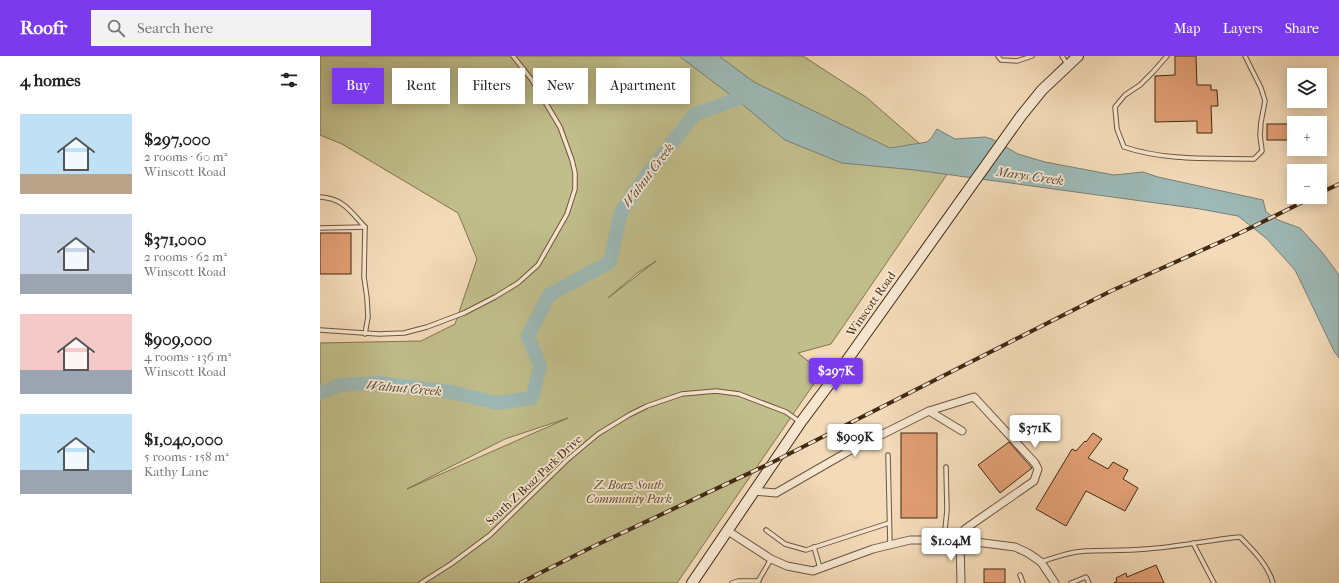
<!DOCTYPE html>
<meta charset="utf-8">
<style>
body{margin:0;font-family:"IM FELL French Canon",serif;background:#f2f2f2;color:#222;height:100vh;display:flex;flex-direction:column;font-size:15px;white-space:nowrap}
*{box-sizing:border-box;margin:0}
p{font-size:13px;color:#767676}
.icon{flex:none;width:22px;height:22px;fill:none;stroke:currentColor;stroke-width:2;stroke-linecap:round;stroke-linejoin:round}
.map{position:relative;flex:1;overflow:hidden}
.panel{display:flex;flex-direction:column;background:#fff;width:320px}
.panel>*{flex:none}
.guide{position:absolute;left:12px;top:12px;width:380px;height:36px;display:flex;gap:8px}
.fabs{position:absolute;left:967px;top:12px;display:grid;gap:8px}
.fabs a{display:grid;place-items:center;width:40px;height:40px;border-radius:0px;background:#fff;box-shadow:0 2px 10px #0003;font-size:20px}
.price{position:absolute;translate:-50% -34px;padding:0 9px;border-radius:4px;background:#fff;color:#222;font-size:13px;line-height:26px;filter:drop-shadow(0 1px 2px #0008)}
.price::after{content:'';position:absolute;left:50%;top:24px;width:12px;height:9px;margin-left:-6px;background:inherit;clip-path:polygon(0 0,100% 0,50% 100%)}
.price.on{background:#7c3aed;color:#fff}
ul{padding:0;list-style:none}
li{display:flex;align-items:center;gap:12px;height:100px;padding:0 20px}
li span{display:grid;place-items:center;flex:none;width:112px;height:80px;border-radius:0px;color:#555}
li>.icon{margin-inline-start:auto}
span .icon{width:48px;height:48px;fill:#fffc;stroke-width:1}
li b{font-size:17px}
h2{display:flex;justify-content:space-between;align-items:center;height:48px;padding:0 20px;font-size:17px}
.chip{padding:0 14px;border-radius:0px;background:#fff;box-shadow:0 2px 10px #0003;font-size:14px;line-height:36px}
.chip.on{background:#7c3aed;color:#fff}
header{display:flex;align-items:center;gap:24px;box-sizing:border-box;height:56px;padding:0 20px;background:#7c3aed;color:#fff}
header strong{font-size:19px}
nav{display:flex;gap:22px;margin-inline-start:auto;font-size:14px}
.search{width:280px;height:36px;background:#f2f2f2;display:flex;align-items:center;gap:10px;box-sizing:border-box;padding:0 14px;border-radius:0px;color:#767676;font-size:15px}
main{display:flex;flex:1;min-height:0}
.map>svg:first-child{display:block}
</style>
<header>
<strong>Roofr</strong>
<div class="search"><svg class="icon" aria-label="search" viewBox="0 0 24 24"><circle cx="10" cy="10" r="6"/><path d="M15 15l6 6"/></svg>Search here</div>
<nav><a>Map</a><a>Layers</a><a>Share</a></nav>
</header>
<main>
<section class="panel">
<h2>4 homes<svg class="icon" aria-label="filters" viewBox="0 0 24 24"><path d="M4 7h16M4 17h16"/><circle cx="9" cy="7" r="2"/><circle cx="15" cy="17" r="2"/></svg></h2>
<ul>
<li><span style="background:linear-gradient(#bfe0f5 75%,#b9a48a 0)"><svg class="icon" aria-label="home" viewBox="0 0 24 24"><path d="M3 11l9-7 9 7M6 9v11h12V9"/></svg></span><div><b>$297,000</b><p>2 rooms · 60 m²</p><p>Winscott Road</p></div></li>
<li><span style="background:linear-gradient(#c9d6e8 75%,#9aa5b1 0)"><svg class="icon" aria-label="home" viewBox="0 0 24 24"><path d="M3 11l9-7 9 7M6 9v11h12V9"/></svg></span><div><b>$371,000</b><p>2 rooms · 62 m²</p><p>Winscott Road</p></div></li>
<li><span style="background:linear-gradient(#f6c9c9 70%,#9aa5b1 0)"><svg class="icon" aria-label="home" viewBox="0 0 24 24"><path d="M3 11l9-7 9 7M6 9v11h12V9"/></svg></span><div><b>$909,000</b><p>4 rooms · 136 m²</p><p>Winscott Road</p></div></li>
<li><span style="background:linear-gradient(#bfe0f5 70%,#9aa5b1 0)"><svg class="icon" aria-label="home" viewBox="0 0 24 24"><path d="M3 11l9-7 9 7M6 9v11h12V9"/></svg></span><div><b>$1,040,000</b><p>5 rooms · 158 m²</p><p>Kathy Lane</p></div></li>
</ul>
</section>
<div class="map">
<svg width="1019" height="527" viewBox="0 0 1019 527">
<rect width="100%" height="100%" fill="#f3dab8"/>
<filter id="stains"><feTurbulence type="fractalNoise" baseFrequency=".005" numOctaves="4"/><feColorMatrix values="0 0 0 0 .2 0 0 0 0 .09 0 0 0 0 .02 0 0 0 .5 -.17"/></filter>
<radialGradient id="worn" r=".72"><stop offset=".6" stop-color="#630" stop-opacity="0"/><stop offset="1" stop-color="#630" stop-opacity=".3"/></radialGradient>
<!-- green -->
<path fill="#c0be8b" stroke="#80744f" fill-rule="evenodd" d="M0 0H483L546 41 630 114 511 288 478 297 502 316 357 527H0V287L101 285 135 268 157 203 138 157 22 88 0 79ZM336 205 288 242 316 218ZM248 362 87 433 185 383Z"/>
<!-- water -->
<path fill="#9db9b6" stroke="#787f75" d="M359 0H399L434 26 570 92 607 86 612 81 617 73 635 83 665 81 672 83 698 98 725 106 794 119 823 116 838 121 943 144 946 156 958 164 980 172 1002 196 1019 219V302L1014 295 975 214 946 182 918 160 880 153 595 114 522 107 465 84 416 43Z"/>
<g fill="none" stroke-linecap="round" stroke-linejoin="round">
<!-- river -->
<path stroke="#9db9b6" stroke-width="14" d="M0 337 20 329 59 327 131 336 177 347 212 342 220 310 208 280 229 239 290 206 301 156 328 117 375 58 429 39"/>
</g>
<!-- building -->
<g fill="#e29e74" stroke="#412913">
<path d="M855 0H876L877 29H891V34H897L898 50H891L892 77H877V65L835 66V20L855 19Z"/>
<rect x="947" y="68" width="22" height="16"/>
<rect x="0" y="177" width="31" height="41"/>
<rect x="581" y="377" width="36" height="85"/>
<path d="M773 377 782 383 768 402 788 413 793 406 808 414 803 423 818 432 805 455 766 435 746 470 716 453 752 393 756 395 765 385 766 386Z"/>
<path d="M689 386 712 412 680 437 658 409Z"/>
<path d="M836 509 844 527H794L797 525 796 522 806 517 807 521Z"/>
<rect x="664" y="513" width="21" height="14"/>
</g>
<g fill="none" stroke-linecap="round" stroke-linejoin="round">
<defs>
<g id="service">
<path d="M678 0 681 4 697 5 712 0"/>
<path d="M742 0 747 8"/>
<path d="M847 0 833 16 820 29 805 39 795 51 797 73 804 91C846 105 890 102 934 103L942 95 940 79 941 66 945 45 941 32 925 0"/>
<path d="M0 141C23 142 31 156 45 171L44 221 47 242 48 261 45 278"/>
<path d="M0 172 45 171"/>
<path d="M0 274 59 278 84 277 107 271 144 257 175 241 198 227 218 209 247 158 255 133V117L252 104 240 71 212 24 193 0"/>
<path d="M568 399 570 489"/>
<path d="M446 474 465 488 486 494 569 467"/>
<path d="M624 484 627 454 626 411"/>
<path d="M873 487 894 527"/>
<path d="M494 491 500 512"/>
<path d="M721 506C735 501 750 496 765 495 785 494 806 495 826 493 858 491 888 484 920 481 933 494 948 509 953 527"/>
<path d="M700 519 703 527"/>
<path d="M101 527 131 508 170 479 247 404 278 378 309 359 327 350 362 338 396 335 419 338 466 356 480 366"/>
<path d="M412 527 418 525H439"/>
<path d="M437 527 451 503"/>
<path d="M751 527 766 521 769 527"/>
</g>
<g id="minor">
<path d="M609 355 654 341 715 407 718 413 714 425 645 473 640 484 641 527"/>
<path d="M434 435 456 437 529 395 609 355 642 375"/>
<path d="M408 475 451 503 467 510 493 515 553 493 590 484H640L695 491 708 497 721 506 735 527"/>
</g>
<path id="secondary" d="M372 527 481 366 525 307 701 60 722 34 758 0"/>
</defs>
<!-- service casing -->
<use href="#service" stroke="#6e553c" stroke-width="5.5"/>
<!-- minor casing -->
<use href="#minor" stroke="#6e553c" stroke-width="9"/>
<!-- secondary casing -->
<use href="#secondary" stroke="#412913" stroke-width="12"/>
<!-- service -->
<use href="#service" stroke="#f7e7d1" stroke-width="3.5"/>
<!-- minor -->
<use href="#minor" stroke="#f7e7d1" stroke-width="7"/>
<!-- secondary -->
<use href="#secondary" stroke="#f7e7d1" stroke-width="10"/>
<defs>
<g id="rail">
<path d="M1000 137 1019 128"/>
<path d="M200 527 270 492 453 406 791 235 918 178 993 141"/>
</g>
</defs>
<!-- rail casing -->
<use href="#rail" stroke="#412913" stroke-width="4"/>
<!-- rail -->
<use href="#rail" stroke="#f7e7d1" stroke-width="2.5" stroke-dasharray="8" stroke-linecap="butt"/>
</g>
<g text-anchor="middle" dominant-baseline="central" stroke-width="3.5" stroke-linejoin="round" paint-order="stroke">
<!-- street labels -->
<g font-size="12" fill="#412913" stroke="#f7e7d1">
<text transform="translate(551 248) rotate(-55)">Winscott Road</text>
<text transform="translate(214 424) rotate(-43)">South Z Boaz Park Drive</text>
</g>
<!-- park labels -->
<g font-size="12" font-style="italic" fill="#614e31" stroke="#f7e7d1">
<text x="309" y="429">Z. Boaz South<tspan x="309" dy="14">Community Park</tspan></text>
</g>
<!-- water labels -->
<g font-size="13" font-style="italic" fill="#584d3c" stroke="#f7e7d1">
<text transform="translate(328 119) rotate(-53)">Walnut Creek</text>
<text transform="translate(710 120) rotate(8)">Marys Creek</text>
<text transform="translate(84 332) rotate(5)">Walnut Creek</text>
</g>
</g>
<rect width="100%" height="100%" filter="url(#stains)"/>
<rect width="100%" height="100%" fill="url(#worn)"/>
</svg>
<div class="fabs">
<a><svg class="icon" aria-label="layers" viewBox="0 0 24 24"><path d="M12 4l9 5-9 5-9-5zM3 14l9 5 9-5"/></svg></a>
<a>+</a>
<a>−</a>
</div>
<b class="price on" style="left:516px;top:336px">$297K</b>
<b class="price" style="left:715px;top:393px">$371K</b>
<b class="price" style="left:535px;top:402px">$909K</b>
<b class="price" style="left:631px;top:506px">$1.04M</b>
<div class="guide">
<a class="chip on">Buy</a>
<a class="chip">Rent</a>
<a class="chip">Filters</a>
<a class="chip">New</a>
<a class="chip">Apartment</a>
</div>
</div>
</main>
